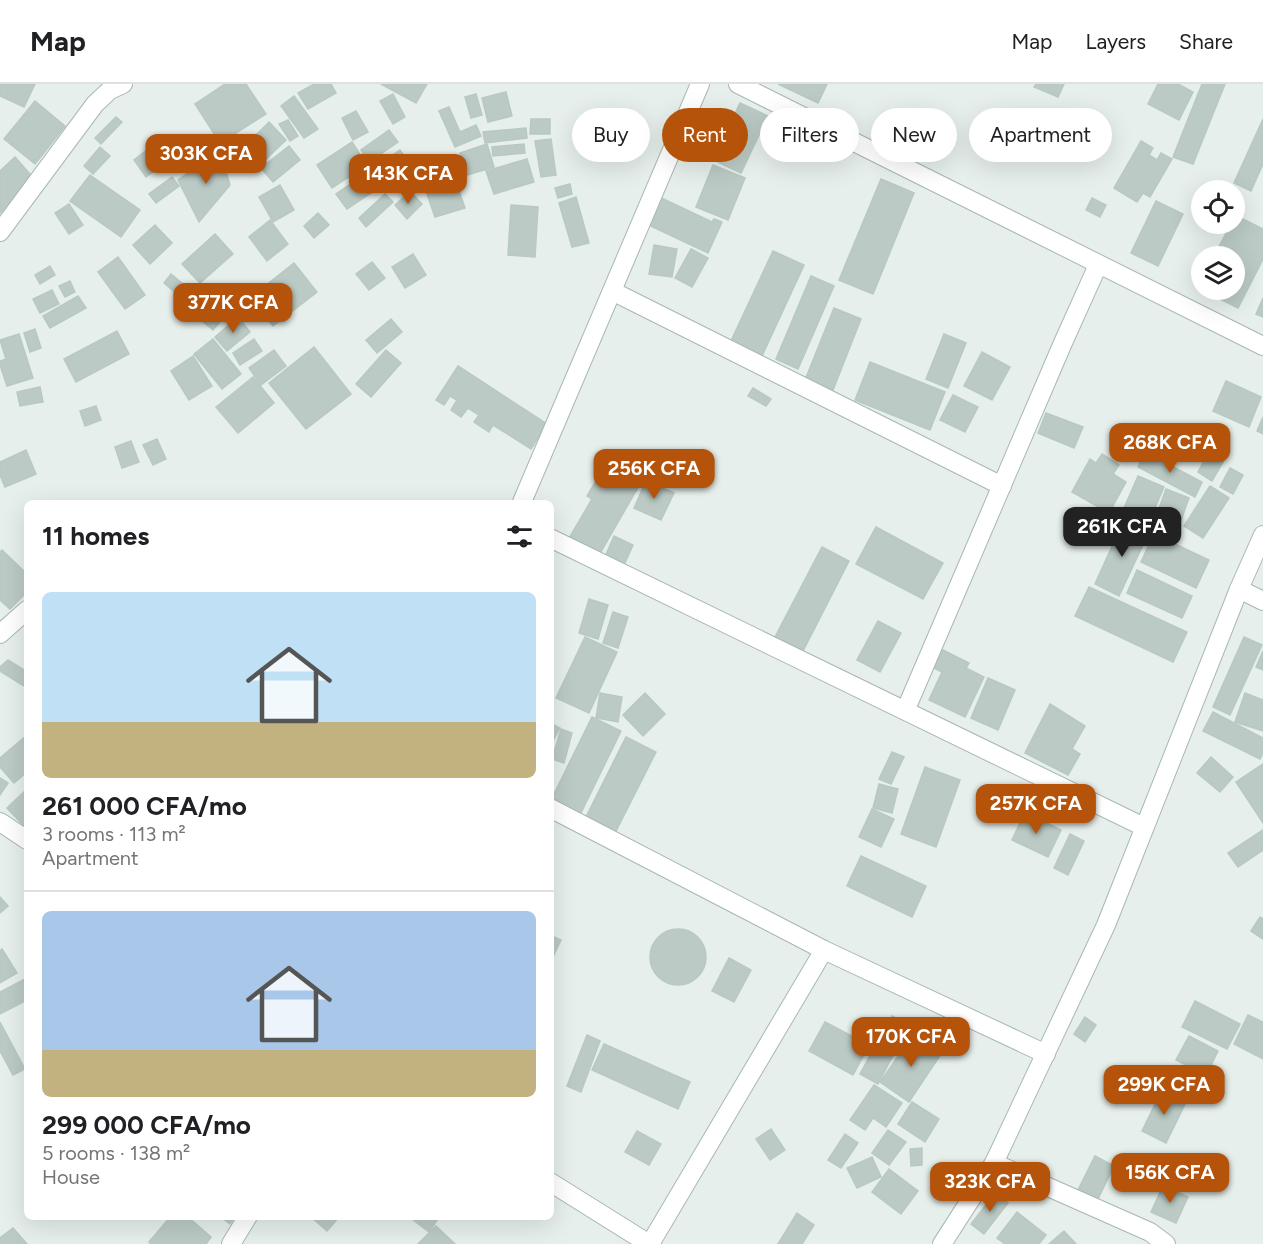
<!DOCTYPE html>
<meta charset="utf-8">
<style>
body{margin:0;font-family:Figtree,sans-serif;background:#f6f6f6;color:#202124;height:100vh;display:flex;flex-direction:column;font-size:22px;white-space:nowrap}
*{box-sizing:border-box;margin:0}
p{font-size:20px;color:#757577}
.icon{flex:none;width:33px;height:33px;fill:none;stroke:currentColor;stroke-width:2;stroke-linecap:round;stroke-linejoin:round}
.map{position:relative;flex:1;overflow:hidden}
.side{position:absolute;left:24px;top:416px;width:530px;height:720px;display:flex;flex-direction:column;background:#fff;border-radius:9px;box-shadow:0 6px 24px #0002}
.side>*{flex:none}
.top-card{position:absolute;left:572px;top:24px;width:570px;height:54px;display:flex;gap:12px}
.controls{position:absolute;left:1191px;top:96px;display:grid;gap:12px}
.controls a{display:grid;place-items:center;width:54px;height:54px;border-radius:50%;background:#fff;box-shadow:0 6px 24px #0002;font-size:30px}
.price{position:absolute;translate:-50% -51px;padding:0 14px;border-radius:12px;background:#b45309;color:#fff;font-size:20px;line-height:39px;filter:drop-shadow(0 2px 3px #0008)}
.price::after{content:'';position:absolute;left:50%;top:36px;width:18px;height:14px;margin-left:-9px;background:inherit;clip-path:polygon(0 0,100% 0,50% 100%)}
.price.current{background:#222;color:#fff}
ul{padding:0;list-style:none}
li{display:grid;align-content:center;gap:12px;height:318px;padding:0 18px}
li+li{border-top:2px solid #e0e0e0}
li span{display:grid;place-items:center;height:186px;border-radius:9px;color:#555}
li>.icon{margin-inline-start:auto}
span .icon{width:108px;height:108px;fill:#fffc;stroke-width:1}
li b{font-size:26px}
h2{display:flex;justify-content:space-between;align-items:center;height:72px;padding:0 18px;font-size:26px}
.chip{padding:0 21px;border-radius:27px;background:#fff;box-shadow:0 6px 24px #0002;font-size:21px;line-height:54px}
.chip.current{background:#b45309;color:#fff}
header{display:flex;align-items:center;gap:36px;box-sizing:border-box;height:84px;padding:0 30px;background:#fff;border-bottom:2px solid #e0e0e0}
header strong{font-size:28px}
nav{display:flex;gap:33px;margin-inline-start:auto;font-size:21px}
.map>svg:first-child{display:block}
</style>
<header>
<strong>Map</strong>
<nav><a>Map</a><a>Layers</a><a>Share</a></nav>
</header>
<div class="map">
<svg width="1263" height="1160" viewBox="0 0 1263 1160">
<rect width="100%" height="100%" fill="#e6efeb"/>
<!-- building -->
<g fill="#bbcac4" stroke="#b8c9c2" stroke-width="1.5">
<path d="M0 0H35L24 23 0 12Z"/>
<path d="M225 0H246L266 30 220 59 195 20Z"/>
<path d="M314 0H331L336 9 308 25 298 9Z"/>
<path d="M381 0H427L416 19Z"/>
<path d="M778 0H827L818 19Z"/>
<path d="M1036 0H1064L1058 13 1034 3Z"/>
<path d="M1158 0H1178L1193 8 1179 36 1148 20Z"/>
<path d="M1202 0H1225L1193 80 1173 73Z"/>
<path d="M506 8 512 32 488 38 482 14Z"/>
<path d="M393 10 405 33 393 40 380 17Z"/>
<path d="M476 10 482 31 471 34 465 13Z"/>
<path d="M294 12 318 45 304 54 281 22Z"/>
<path d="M35 17 65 42 35 80 4 55Z"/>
<path d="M740 19 768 32 741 89 713 76Z"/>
<path d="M449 23 460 48 476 41 481 52 455 63 439 27Z"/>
<path d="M356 27 368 48 353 56 342 34Z"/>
<path d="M116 33 122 38 101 60 95 54Z"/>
<path d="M531 35H550V50H530Z"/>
<path d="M1263 35V80L1251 107 1234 99Z"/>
<path d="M288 36 298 52 290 57 279 40Z"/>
<path d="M269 38 286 56 264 77 247 60Z"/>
<path d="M526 44 527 54 485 59 483 48Z"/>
<path d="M389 46 398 58 369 78 361 66Z"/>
<path d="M551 55 556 91 541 93 535 57Z"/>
<path d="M1141 57 1153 64 1149 71 1157 76 1161 69 1172 75 1150 113 1143 109 1137 118 1114 104Z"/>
<path d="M352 58 367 81 332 104 317 81Z"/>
<path d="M487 60 494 83 467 91 460 69Z"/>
<path d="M524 60 525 69 493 72 492 63Z"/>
<path d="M152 62 165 79 146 93 134 76Z"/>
<path d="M289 62 300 76 273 98 261 84Z"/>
<path d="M100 63 110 72 93 90 84 82Z"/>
<path d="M400 66 411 82 347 125 336 110Z"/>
<path d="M220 67 230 101 199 138 178 96Z"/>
<path d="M15 73 36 97 0 129V87Z"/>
<path d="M527 75 534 98 494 110 486 87Z"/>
<path d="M713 81 745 94 728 136 696 123Z"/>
<path d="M90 91 140 126 121 153 70 117Z"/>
<path d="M172 93 179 102 156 119 149 110Z"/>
<path d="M455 95 465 124 435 133 425 104Z"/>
<path d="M881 95 914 109 873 210 839 196Z"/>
<path d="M570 100 572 110 558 114 555 104Z"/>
<path d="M280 101 294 126 273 138 259 113Z"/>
<path d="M410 107 422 120 407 135 395 121Z"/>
<path d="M385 110 393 118 366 143 359 134Z"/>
<path d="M655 111 712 138 714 135 722 138 708 169 642 138Z"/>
<path d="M576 113 589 159 572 163 559 119Z"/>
<path d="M1092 114 1106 121 1100 133 1086 126Z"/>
<path d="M1156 117 1183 130 1158 182 1131 169Z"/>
<path d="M69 120 83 141 69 150 55 129Z"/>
<path d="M511 121 538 123 535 173 508 171Z"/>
<path d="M318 129 329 141 314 154 304 142Z"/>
<path d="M1235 131 1263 145V175L1238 224 1202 206H1234V172H1214L1231 140H1234Z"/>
<path d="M270 136 288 160 267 177 249 153Z"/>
<path d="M155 141 172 159 150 180 133 161Z"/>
<path d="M215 150 233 170 200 199 182 180Z"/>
<path d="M654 161 677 165 672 193 649 190Z"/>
<path d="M691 165 708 174 692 203 675 194Z"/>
<path d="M773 167 804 181 762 272 731 257Z"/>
<path d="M413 170 426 191 405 204 392 183Z"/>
<path d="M118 173 145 211 125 225 98 188Z"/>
<path d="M372 178 385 194 369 206 356 190Z"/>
<path d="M294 179 317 208 273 242 250 214Z"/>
<path d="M50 182 55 191 40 200 35 191Z"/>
<path d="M171 190 188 204 180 213 164 199Z"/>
<path d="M811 192 834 202 798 285 776 275Z"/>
<path d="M70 197 75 208 65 213 59 202Z"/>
<path d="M52 206 59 220 40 229 33 215Z"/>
<path d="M219 207 235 220 213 246 197 233Z"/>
<path d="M78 212 86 224 50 244 43 232Z"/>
<path d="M1263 214V233L1256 230Z"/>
<path d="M834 224 861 235 833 306 805 296Z"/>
<path d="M238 233 250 248 227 267 215 253Z"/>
<path d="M391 235 402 248 377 269 366 256Z"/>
<path d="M35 245 41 264 30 268 24 249Z"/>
<path d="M117 247 129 270 76 298 64 275Z"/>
<path d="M19 250 33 294 7 302 0 281V277L6 275 0 256Z"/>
<path d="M944 250 966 259 948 304 926 295Z"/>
<path d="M213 255 241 290 222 305 194 270Z"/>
<path d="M254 255 262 267 240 281 233 269Z"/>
<path d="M314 263 351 310 306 345 269 299Z"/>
<path d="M274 266 286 282 261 301 249 284Z"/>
<path d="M386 266 401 279 371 313 356 300Z"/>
<path d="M982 268 1010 283 992 316 964 302Z"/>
<path d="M193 272 212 302 189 316 171 287Z"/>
<path d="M870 278 945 308 930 346 855 316Z"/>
<path d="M458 282 547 340 531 365 493 341 489 348 474 338 479 331 468 324 461 333 451 326 457 316 450 312 444 321 436 316Z"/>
<path d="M253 293 274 319 238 349 216 323Z"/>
<path d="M1226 297 1261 313 1249 343 1213 327Z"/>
<path d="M40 303 43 318 20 322 17 308Z"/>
<path d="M753 304 771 315 766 322 748 312Z"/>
<path d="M953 311 978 323 965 348 940 336Z"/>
<path d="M96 322 101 336 85 342 80 327Z"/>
<path d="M1046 329 1083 343 1074 364 1038 349Z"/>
<path d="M1263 333V350L1257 347Z"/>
<path d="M157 355 166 375 153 381 143 361Z"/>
<path d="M131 357 139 378 122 384 115 363Z"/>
<path d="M1211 364 1226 373 1212 397 1198 388Z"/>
<path d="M26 366 36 390 5 403 0 391V378Z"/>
<path d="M1145 368 1202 398 1195 413 1138 383Z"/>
<path d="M619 369 648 386 598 473 568 456 592 415 587 412 600 390 605 393Z"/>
<path d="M1102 370 1119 381 1113 390 1126 398 1109 429 1072 408 1090 375 1096 379Z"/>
<path d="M1230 384 1243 391 1233 410 1220 403Z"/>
<path d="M1138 392 1164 403 1147 442 1121 431Z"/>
<path d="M646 397 674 409 661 436 634 424Z"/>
<path d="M1210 402 1229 414 1203 454 1184 442Z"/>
<path d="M1166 405 1189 414 1175 453 1152 444Z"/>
<path d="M1124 436 1149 448 1119 512 1095 500Z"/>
<path d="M876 443 943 479 923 515 856 480Z"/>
<path d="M1154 450 1209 476 1196 504 1141 478Z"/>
<path d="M614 452 633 461 623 483 604 475Z"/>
<path d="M822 463 849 477 802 569 774 555Z"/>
<path d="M2 466 27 490V508L10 525 0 516V468Z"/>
<path d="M1137 486 1192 512 1182 534 1127 509Z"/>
<path d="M1089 503 1187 548 1173 578 1075 532Z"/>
<path d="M589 515 608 521 598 555 579 549Z"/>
<path d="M613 528 628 533 618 564 603 559Z"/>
<path d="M878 537 901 549 880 588 857 576Z"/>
<path d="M585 553 617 568 589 629 556 614Z"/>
<path d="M1244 553 1262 561 1230 631 1213 623Z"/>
<path d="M937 563 969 579 966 584 984 593 965 633 929 616 942 588 928 581Z"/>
<path d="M1263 567V586L1256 583Z"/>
<path d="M8 576 24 586 27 583V604L0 587V583Z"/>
<path d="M988 594 1015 606 998 646 971 634Z"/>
<path d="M600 609 622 613 618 638 596 634Z"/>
<path d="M645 609 665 630 643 652 623 631Z"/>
<path d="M1245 609 1263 616V647L1235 638Z"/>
<path d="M1050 620 1085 642 1072 665 1080 670 1068 691 1025 669Z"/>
<path d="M1213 628 1263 654V669L1260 675 1203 647Z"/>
<path d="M592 633 621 647 578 735 550 718Z"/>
<path d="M550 639 560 644 550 662Z"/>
<path d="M561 645 572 649 564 679 552 675Z"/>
<path d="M27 651V688L14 699 0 683V674Z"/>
<path d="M626 653 656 668 613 753 584 737Z"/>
<path d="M892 668 904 673 891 700 879 695Z"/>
<path d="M1211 673 1233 693 1220 708 1197 689Z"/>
<path d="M1263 680V739L1236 698Z"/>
<path d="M925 683 960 696 936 763 901 750Z"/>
<path d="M0 694 8 699 0 711Z"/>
<path d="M879 700 898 705 892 729 873 724Z"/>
<path d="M27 705V742L25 743 7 724Z"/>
<path d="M872 725 894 735 881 763 859 753Z"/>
<path d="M1025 728 1061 746 1048 773 1012 756Z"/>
<path d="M1263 746V766L1238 783 1228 769Z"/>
<path d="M1070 750 1084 757 1068 791 1054 784Z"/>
<path d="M861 772 926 802 912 833 847 802Z"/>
<path d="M0 813 8 822 0 829Z"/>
<path d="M1260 833 1263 835V855L1251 847Z"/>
<circle cx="678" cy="873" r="28"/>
<path d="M550 851 561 856 550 879Z"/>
<path d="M2 865 17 889 0 899V867Z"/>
<path d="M729 874 751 886 734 918 712 907Z"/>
<path d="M27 894V916L0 930V908Z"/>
<path d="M1195 917 1240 940 1227 965 1182 943Z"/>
<path d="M1248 931 1263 938V975L1234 960Z"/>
<path d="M892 932 909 941 878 1000 860 990Z"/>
<path d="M1085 933 1096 941 1085 958 1074 950Z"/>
<path d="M0 938 25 985 13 991 0 967Z"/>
<path d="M825 938 869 961 853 991 809 967Z"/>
<path d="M587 951 600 957 581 1008 567 1002Z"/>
<path d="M913 951 941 970 909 1018 880 998Z"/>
<path d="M1189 952 1218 967 1206 991 1176 976Z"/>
<path d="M604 960 690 998 678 1025 592 986Z"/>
<path d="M874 1001 902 1019 886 1043 873 1034 865 1046 850 1036Z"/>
<path d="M1163 1004 1187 1016 1166 1059 1142 1047Z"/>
<path d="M912 1018 939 1035 925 1058 898 1040Z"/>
<path d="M771 1045 785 1066 770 1076 756 1055Z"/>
<path d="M888 1046 906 1058 889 1081 872 1069Z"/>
<path d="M637 1047 661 1060 649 1081 625 1068Z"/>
<path d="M845 1050 858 1059 841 1084 828 1076Z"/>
<path d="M922 1064V1081L911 1082 910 1065Z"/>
<path d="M1095 1072 1114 1082 1097 1117 1077 1108Z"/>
<path d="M872 1073 881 1093 857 1104 847 1084Z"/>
<path d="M889 1085 918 1107 901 1130 872 1108Z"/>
<path d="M1163 1102 1188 1113 1176 1139 1151 1128Z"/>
<path d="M995 1109 1008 1119 984 1150 971 1140Z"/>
<path d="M1017 1128 1046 1151 1039 1160H1005L997 1154Z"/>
<path d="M797 1129 814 1141 802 1160H778Z"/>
<path d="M171 1132H187L211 1153 206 1160H151L149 1158Z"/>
<path d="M219 1132H235L230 1140Z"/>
<path d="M310 1132H340L327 1147Z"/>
<path d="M408 1132H440L429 1148Z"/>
<path d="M436 1142 455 1160H418Z"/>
<path d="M13 1144 27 1160H0V1154Z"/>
<path d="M1064 1147 1076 1160H1049Z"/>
</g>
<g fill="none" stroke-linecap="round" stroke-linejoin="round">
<defs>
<g id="minor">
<path d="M738 0 1263 262"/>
<path d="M0 148 95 20 110 6 123 0"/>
<path d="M612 207 1002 402"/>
<path d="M522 418 700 0"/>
<path d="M550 454 1144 743"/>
<path d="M1239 505 1263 517"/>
<path d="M0 550 27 526"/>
<path d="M906 625 1062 261 1098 181"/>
<path d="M550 724 824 866 1046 970"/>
<path d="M0 738 27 756"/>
<path d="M994 1079 1150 1148 1166 1160"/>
<path d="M550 1098 649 1160"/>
<path d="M231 1160 248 1132"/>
<path d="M650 1160 824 866"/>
<path d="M942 1160 994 1079 1106 841 1239 505 1263 451"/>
</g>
</defs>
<!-- minor casing -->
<use href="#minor" stroke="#a8b8b2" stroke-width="20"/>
<!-- minor -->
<use href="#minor" stroke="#fff" stroke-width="18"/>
</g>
</svg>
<div class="controls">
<a><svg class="icon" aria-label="locate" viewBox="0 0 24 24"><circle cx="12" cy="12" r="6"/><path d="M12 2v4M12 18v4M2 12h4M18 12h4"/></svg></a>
<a><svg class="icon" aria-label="layers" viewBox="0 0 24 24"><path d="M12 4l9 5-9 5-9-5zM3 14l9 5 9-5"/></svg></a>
</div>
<b class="price" style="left:206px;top:101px">303K CFA</b>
<b class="price" style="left:408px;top:121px">143K CFA</b>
<b class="price" style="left:233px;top:250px">377K CFA</b>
<b class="price" style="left:1170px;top:390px">268K CFA</b>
<b class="price" style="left:654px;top:416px">256K CFA</b>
<b class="price current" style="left:1122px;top:474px">261K CFA</b>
<b class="price" style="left:1036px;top:751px">257K CFA</b>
<b class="price" style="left:911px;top:984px">170K CFA</b>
<b class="price" style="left:1164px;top:1032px">299K CFA</b>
<b class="price" style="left:1170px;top:1120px">156K CFA</b>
<b class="price" style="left:990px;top:1129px">323K CFA</b>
<div class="top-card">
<a class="chip">Buy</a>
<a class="chip current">Rent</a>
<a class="chip">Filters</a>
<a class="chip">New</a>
<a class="chip">Apartment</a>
</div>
<section class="side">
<h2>11 homes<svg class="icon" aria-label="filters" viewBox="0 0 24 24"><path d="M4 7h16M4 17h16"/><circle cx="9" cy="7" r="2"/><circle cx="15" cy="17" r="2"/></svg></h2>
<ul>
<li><span style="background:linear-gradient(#bfe0f5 70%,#c2b280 0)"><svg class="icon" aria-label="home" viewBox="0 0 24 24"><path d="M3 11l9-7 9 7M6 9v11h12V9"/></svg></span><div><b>261 000 CFA/mo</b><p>3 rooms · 113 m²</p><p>Apartment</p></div></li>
<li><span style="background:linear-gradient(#a9c7e8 75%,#c2b280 0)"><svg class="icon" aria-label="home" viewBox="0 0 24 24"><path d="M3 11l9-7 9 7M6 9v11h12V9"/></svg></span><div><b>299 000 CFA/mo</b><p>5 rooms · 138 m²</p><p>House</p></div></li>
</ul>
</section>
</div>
